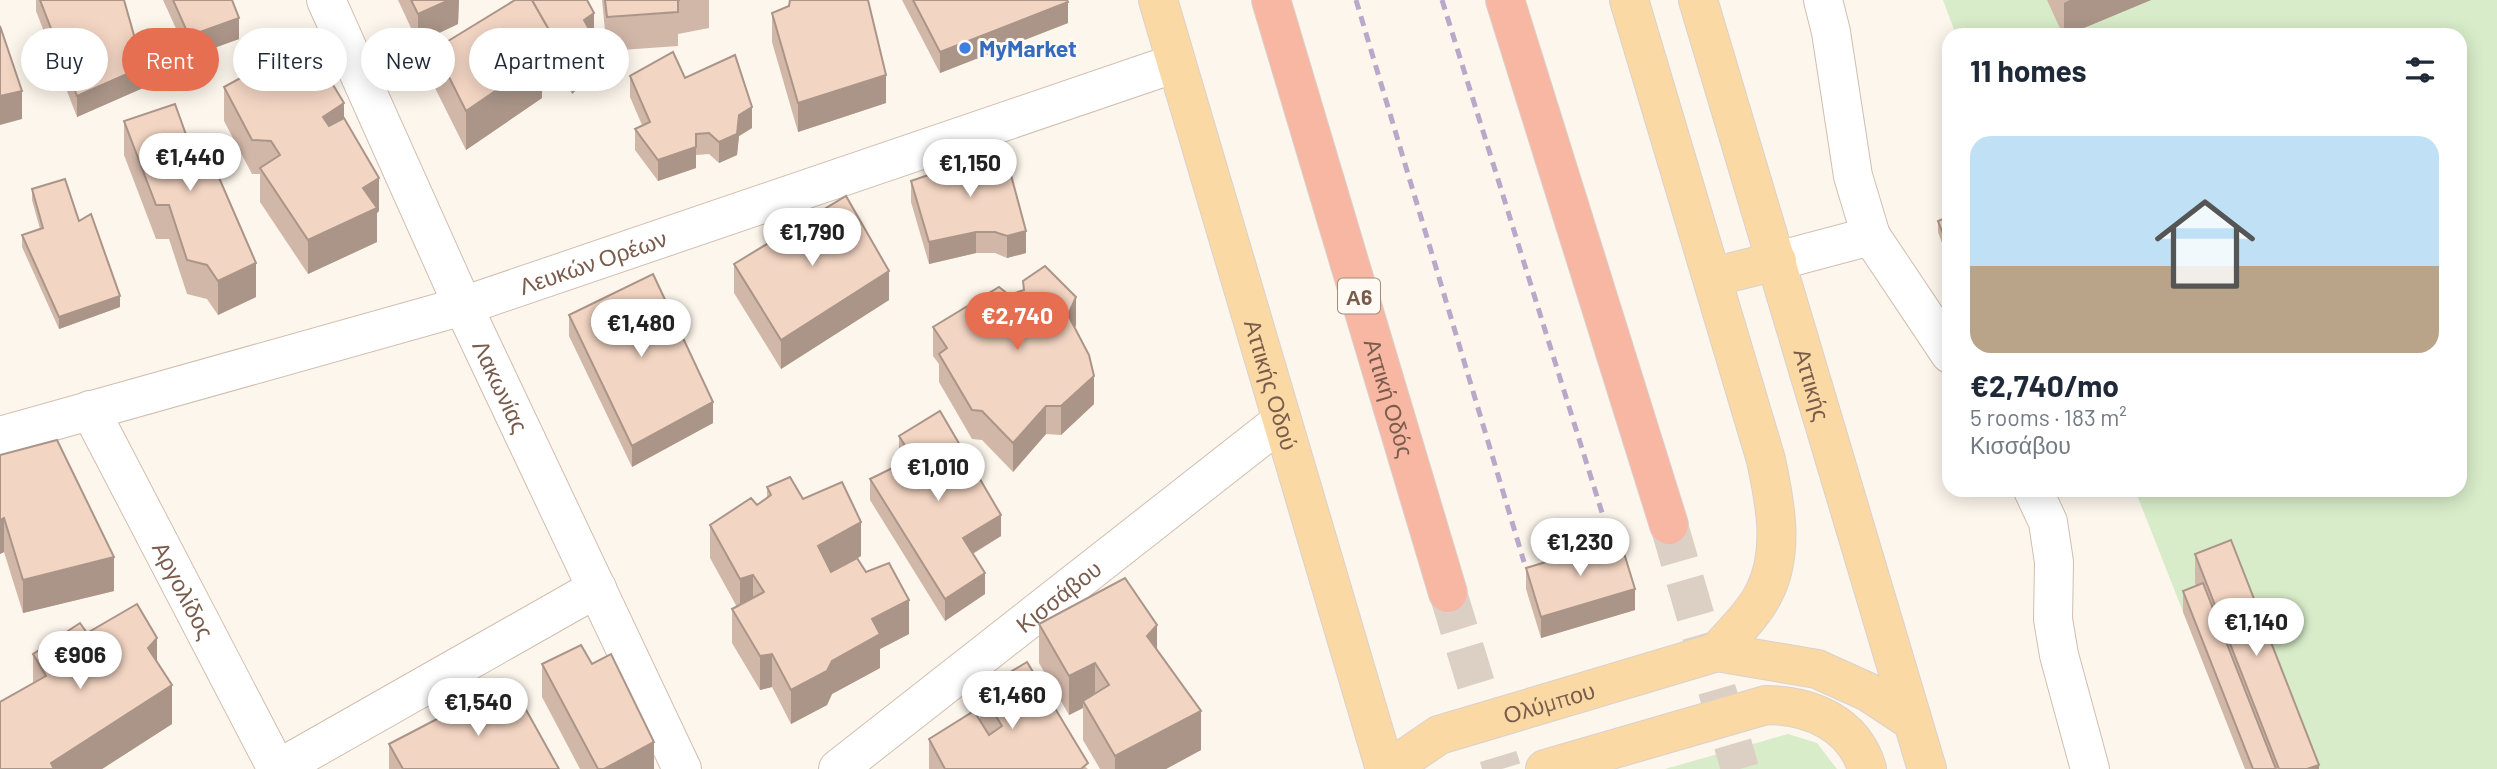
<!DOCTYPE html>
<meta charset="utf-8">
<style>
body{margin:0;font-family:Barlow,sans-serif;background:#f2f2f3;color:#1f2937;height:100vh;display:flex;flex-direction:column;font-size:26px;white-space:nowrap}
*{box-sizing:border-box;margin:0}
p{font-size:23px;color:#747a83}
.icon{flex:none;width:38px;height:38px;fill:none;stroke:currentColor;stroke-width:2;stroke-linecap:round;stroke-linejoin:round}
.map{position:relative;flex:1;overflow:hidden}
.panel{position:absolute;left:1942px;top:28px;width:525px;height:469px;display:flex;flex-direction:column;background:#fff;border-radius:21px;box-shadow:0 4px 18px #0003}
.panel>*{flex:none}
.guide{position:absolute;left:21px;top:28px;width:665px;height:63px;display:flex;gap:14px}
.price{position:absolute;translate:-50% -60px;padding:0 16px;border-radius:24px;background:#fff;color:#222;font-size:23px;line-height:46px;filter:drop-shadow(0 2px 4px #0008)}
.price::after{content:'';position:absolute;left:50%;top:42px;width:21px;height:16px;margin-left:-10px;background:inherit;clip-path:polygon(0 0,100% 0,50% 100%)}
.price.on{background:#e76f51;color:#fff}
ul{padding:0;list-style:none}
li{display:grid;align-content:center;gap:14px;height:371px;padding:0 28px}
li span{display:grid;place-items:center;height:217px;border-radius:21px;color:#555}
li>.icon{margin-inline-start:auto}
span .icon{width:126px;height:126px;fill:#fffc;stroke-width:1}
li b{font-size:30px}
h2{display:flex;justify-content:space-between;align-items:center;height:84px;padding:0 28px;font-size:30px}
.chip{padding:0 24px;border-radius:32px;background:#fff;box-shadow:0 4px 18px #0003;font-size:24px;line-height:63px}
.chip.on{background:#e76f51;color:#fff}
.map>svg:first-child{display:block}
</style>
<div class="map">
<svg width="2497" height="769" viewBox="0 0 2497 769">
<rect width="100%" height="100%" fill="#fdf6ec"/>
<!-- green -->
<g fill="#d8ecc9">
<path d="M1943 0H2497V769H2245L2135 490H2460V35H1956Z"/>
<path d="M1788 734 1817 743 1837 769H1665Z"/>
</g>
<g fill="none" stroke-linecap="round" stroke-linejoin="round">
<!-- highway-tunnel -->
<g stroke="#dcd0c4" stroke-width="38" stroke-dasharray="38 19" stroke-linecap="butt">
<path d="M1669 525 1740 769"/>
<path d="M1448 593 1502 769"/>
</g>
<defs>
<g id="minor">
<path id="s1" d="M326 0 463 306 682 769"/>
<path d="M1823 0 1831 32 1853 176 1871 236 1950 354"/>
<path d="M1777 261 1871 236"/>
<path id="s2" d="M90 410 277 769"/>
<path id="s3" d="M0 436 463 306 1176 63"/>
<path d="M2033 490 2048 522 2054 562 2053 619 2059 655 2090 769"/>
<path d="M278 769 597 588"/>
<path id="s4" d="M838 769 1280 422"/>
</g>
<g id="major">
<path id="s5" d="M1158 0 1385 769"/>
<path d="M1629 0 1766 460C1775 502 1785 552 1764 593 1753 615 1733 633 1717 652"/>
<path id="s6" d="M1698 0 1927 769"/>
<path d="M1712 277 1777 261"/>
<path id="s7" d="M1389 769 1439 735 1717 652 1817 669 1868 692 1912 721"/>
<path d="M1545 769 1766 705C1809 705 1854 723 1867 769"/>
</g>
<g id="highway">
<path id="s8" d="M1271 0 1448 593"/>
<path d="M1505 0 1669 525"/>
</g>
</defs>
<!-- minor casing -->
<use href="#minor" stroke="#d1beb0" stroke-width="40"/>
<!-- major casing -->
<use href="#major" stroke="#dad1cd" stroke-width="40"/>
<!-- highway casing -->
<use href="#highway" stroke="#dad1cd" stroke-width="40"/>
<!-- minor -->
<use href="#minor" stroke="#fff" stroke-width="38"/>
<!-- major -->
<use href="#major" stroke="#fbd9a5" stroke-width="38"/>
<!-- highway -->
<use href="#highway" stroke="#f7b7a3" stroke-width="38"/>
<!-- rail -->
<g stroke="#b9a8c9" stroke-width="5" stroke-dasharray="10 7" stroke-linecap="butt">
<path d="M1356 0 1524 562"/>
<path d="M1442 0 1609 535"/>
</g>
</g>
<!-- wall -->
<g fill="#d1b7a8">
<path d="M36 0H124L143 88 77 117 36 11Z"/>
<path d="M163 0H232L239 39 189 57Z"/>
<path d="M398 0H459L458 24 418 43Z"/>
<path d="M515 0 594 34 593 35 599 68 572 94 548 55V67L542 74V98L466 150 435 88V49Z"/>
<path d="M602 0H709V28L678 34V46L607 51Z"/>
<path d="M902 0H1067L1068 23 940 73Z"/>
<path d="M2047 0H2151L2067 35H2063Z"/>
<path d="M789 6 886 103 798 132 772 42V13Z"/>
<path d="M630 76 685 78 752 128 739 136 737 155 719 163 709 154 696 155V168L658 181 635 150V129L642 125 630 97Z"/>
<path d="M224 87 344 118 379 211 377 213V242L308 274 260 202V174H252L224 121Z"/>
<path d="M124 121 193 154 256 297 218 315 207 299 187 294 169 239H156L124 155Z"/>
<path d="M1004 149 1026 253 1007 258 995 253H976L929 264 911 202V181Z"/>
<path d="M32 189 79 221 120 307 59 329 22 247V235L40 229 32 200Z"/>
<path d="M1950 216V264L1938 232V221Z"/>
<path d="M734 264 889 300 781 369 734 293Z"/>
<path d="M1023 281 1076 325 1075 328 1094 404 1061 435 1046 434 1013 472 982 440 972 439 939 382V364L933 356V327L1009 295 1023 290Z"/>
<path d="M569 315 713 423 632 467 569 336Z"/>
<path d="M899 436 1001 536 973 554 985 594 945 621 870 500V479L903 463 899 457Z"/>
<path d="M0 455 114 591 23 613 4 552 0 554Z"/>
<path d="M767 487 803 499 861 556 858 558 866 572 909 634 880 649V668L832 694 827 705 791 724 772 687 760 690 732 643V609L737 607 710 558V525L757 505 767 498Z"/>
<path d="M2195 554 2319 769H2245L2183 612V591L2196 586 2195 583Z"/>
<path d="M1526 568 1635 610 1541 638 1526 589Z"/>
<path d="M1039 624 1157 650 1201 750 1166 769H1100L1083 740V708L1069 715 1039 663Z"/>
<path d="M87 633 157 662 172 724 102 769H0L33 683V654Z"/>
<path d="M542 664 654 769H580L542 697Z"/>
<path d="M980 690 1088 769H929V739L980 721Z"/>
<path d="M389 744 559 769H389Z"/>
</g>
<!-- shaded-wall -->
<g fill="#aa9588">
<path d="M449 0H459L458 24 418 43V14Z"/>
<path d="M2070 0H2151L2067 35H2064V3Z"/>
<path d="M1068 2V23L940 73V52Z"/>
<path d="M594 13V34L584 42V20Z"/>
<path d="M239 18V39L189 57V36Z"/>
<path d="M548 28V67L542 74V98L466 150V111Z"/>
<path d="M599 47V68L572 94V73Z"/>
<path d="M143 67V88L77 117V96Z"/>
<path d="M886 75V103L798 132V103Z"/>
<path d="M22 91V119L0 125V96Z"/>
<path d="M344 103V137L323 151V117Z"/>
<path d="M752 107V128L739 136 737 155 719 163V142L739 115Z"/>
<path d="M696 147V168L658 181V160Z"/>
<path d="M379 178V211L377 213V242L308 274V240L363 188Z"/>
<path d="M1026 231V253L1007 258V236Z"/>
<path d="M976 232V253L929 264V242Z"/>
<path d="M256 263V297L218 315V281Z"/>
<path d="M889 271V300L781 369V340Z"/>
<path d="M120 296V307L59 329V317Z"/>
<path d="M1076 297V325L1068 343V315Z"/>
<path d="M1094 376V404L1061 435V406Z"/>
<path d="M713 402V423L632 467V446Z"/>
<path d="M1046 406V434L1013 472V443Z"/>
<path d="M1001 515V536L963 559V538Z"/>
<path d="M4 518V552L0 554V520Z"/>
<path d="M861 522V556L818 580V546Z"/>
<path d="M114 557V591L23 613V580Z"/>
<path d="M985 573V594L945 621V599Z"/>
<path d="M753 575V608L740 613V579Z"/>
<path d="M1635 589V610L1541 638V617Z"/>
<path d="M909 600V634L880 649V668L832 694 827 705 791 724V690L832 661 872 619Z"/>
<path d="M1157 625V664L1147 636Z"/>
<path d="M157 638V677L148 648Z"/>
<path d="M772 654V687L760 690V656Z"/>
<path d="M1095 663V702L1083 701V708L1069 715V676Z"/>
<path d="M172 685V724L102 769H51V763Z"/>
<path d="M1201 711V750L1166 769H1115V756Z"/>
<path d="M654 742V769H604Z"/>
<path d="M2319 765V769H2307Z"/>
</g>
<!-- building -->
<g fill="#f3d5c3" stroke="#aa9588" stroke-width="2">
<path d="M40 0H124L143 67 77 96Z"/>
<path d="M173 0H232L239 18 189 36Z"/>
<path d="M411 0H449L418 14Z"/>
<path d="M515 0H532L548 28 531 45 542 59 466 111 435 49Z"/>
<path d="M532 0H587L594 13 584 20 599 47 572 73 548 33V28Z"/>
<path d="M605 0H680H678V12L607 17Z"/>
<path d="M790 0H868L886 75 798 103 772 13 789 6Z"/>
<path d="M913 0H1067L1068 2 940 52Z"/>
<path d="M0 26 22 91 0 96Z"/>
<path d="M307 42 344 103 323 117 329 126 344 118 379 178 363 188 377 208 308 240 260 168 280 155 271 141 252 140 224 87Z"/>
<path d="M673 52 685 78 735 55 752 107 739 115 737 134 719 142 709 133 696 134V147L658 160 635 129 650 122 630 76Z"/>
<path d="M175 104 193 154 210 157 256 263 218 281 207 265 187 260 169 205H156L124 121Z"/>
<path d="M1004 149 1026 231 1007 236 995 232H976L929 242 911 181Z"/>
<path d="M65 179 79 221 91 214 120 296 59 317 22 235 43 228 32 189Z"/>
<path d="M846 196 889 271 781 340 734 264Z"/>
<path d="M1950 216V252L1938 221Z"/>
<path d="M1045 266 1076 297 1068 315 1089 355 1094 376 1061 406H1046L1013 443 982 411 972 410 939 354 947 348 933 327 999 287 1009 295 1024 290 1023 281Z"/>
<path d="M653 274 713 402 632 446 569 315Z"/>
<path d="M940 411 1001 515 963 538 985 573 945 599 870 479 913 458 899 436Z"/>
<path d="M57 440 114 557 23 580 4 518 0 520V455Z"/>
<path d="M790 477 803 499 842 482 861 522 818 546 831 572 857 558 866 572 889 563 909 600 872 619 880 634 832 661 827 671 791 690 772 654 760 656 732 609 764 592 753 575 740 579 710 525 751 498 757 505 771 495 767 487Z"/>
<path d="M1620 540 1635 589 1541 617 1526 568Z"/>
<path d="M2231 540 2319 765 2307 769H2279L2195 554Z"/>
<path d="M1125 578 1157 625 1147 636 1201 711 1115 756 1083 701 1109 685 1095 663 1069 676 1039 624Z"/>
<path d="M2203 583 2276 769H2253L2183 591Z"/>
<path d="M137 604 157 638 148 648 172 685 51 763 54 769H0V702L46 676 33 654 80 623 87 633Z"/>
<path d="M581 645 592 664 611 654 654 742 604 769H598L542 664Z"/>
<path d="M1027 662 1088 763 1081 769H945L929 739 974 711 989 735 1002 726 980 690Z"/>
<path d="M510 681 559 769H403L389 744Z"/>
</g>
<!-- markers -->
<circle fill="#3f7fe0" stroke="#fffaf3" stroke-width="2.5" cx="965" cy="48" r="7"/>
<g text-anchor="middle" dominant-baseline="central" stroke-width="6" stroke-linejoin="round" paint-order="stroke">
<!-- shield labels -->
<rect fill="#fffaf3" stroke="#a28b7f" stroke-width="2" x="1338" y="278.5" width="42" height="35" rx="5"/>
<g font-size="21" font-weight="bold" fill="#7a5c4d">
<text x="1359" y="296">Α6</text>
</g>
<!-- shop labels -->
<g font-size="23" font-weight="bold" fill="#366cbe" stroke="#fffaf3" text-anchor="start">
<text x="979" y="48">MyMarket</text>
</g>
<!-- street labels -->
<g font-size="23" fill="#7a5c4d" stroke="#fffaf3">
<text stroke="none"><textPath href="#s3" startOffset="618">Λευκών Ορέων</textPath></text>
<text stroke="none"><textPath href="#s6" startOffset="401">Αττικής</textPath></text>
<text stroke="none"><textPath href="#s5" startOffset="401">Αττικής Οδού</textPath></text>
<text stroke="none"><textPath href="#s1" startOffset="424">Λακωνίας</textPath></text>
<text stroke="none"><textPath href="#s8" startOffset="415">Αττική Οδός</textPath></text>
<text stroke="none"><textPath href="#s2" startOffset="203">Αργολίδος</textPath></text>
<text stroke="none"><textPath href="#s4" startOffset="280">Κισσάβου</textPath></text>
<text stroke="none"><textPath href="#s7" startOffset="175">Ολύμπου</textPath></text>
</g>
</g>
</svg>
<b class="price" style="left:190px;top:193px">€1,440</b>
<b class="price" style="left:970px;top:199px">€1,150</b>
<b class="price" style="left:812px;top:268px">€1,790</b>
<b class="price on" style="left:1017px;top:352px">€2,740</b>
<b class="price" style="left:641px;top:359px">€1,480</b>
<b class="price" style="left:938px;top:503px">€1,010</b>
<b class="price" style="left:1580px;top:578px">€1,230</b>
<b class="price" style="left:2256px;top:658px">€1,140</b>
<b class="price" style="left:80px;top:691px">€906</b>
<b class="price" style="left:1012px;top:731px">€1,460</b>
<b class="price" style="left:478px;top:738px">€1,540</b>
<div class="guide">
<a class="chip">Buy</a>
<a class="chip on">Rent</a>
<a class="chip">Filters</a>
<a class="chip">New</a>
<a class="chip">Apartment</a>
</div>
<section class="panel">
<h2>11 homes<svg class="icon" aria-label="filters" viewBox="0 0 24 24"><path d="M4 7h16M4 17h16"/><circle cx="9" cy="7" r="2"/><circle cx="15" cy="17" r="2"/></svg></h2>
<ul>
<li><span style="background:linear-gradient(#bfe0f5 60%,#b9a48a 0)"><svg class="icon" aria-label="home" viewBox="0 0 24 24"><path d="M3 11l9-7 9 7M6 9v11h12V9"/></svg></span><div><b>€2,740/mo</b><p>5 rooms · 183 m²</p><p>Κισσάβου</p></div></li>
</ul>
</section>
</div>
